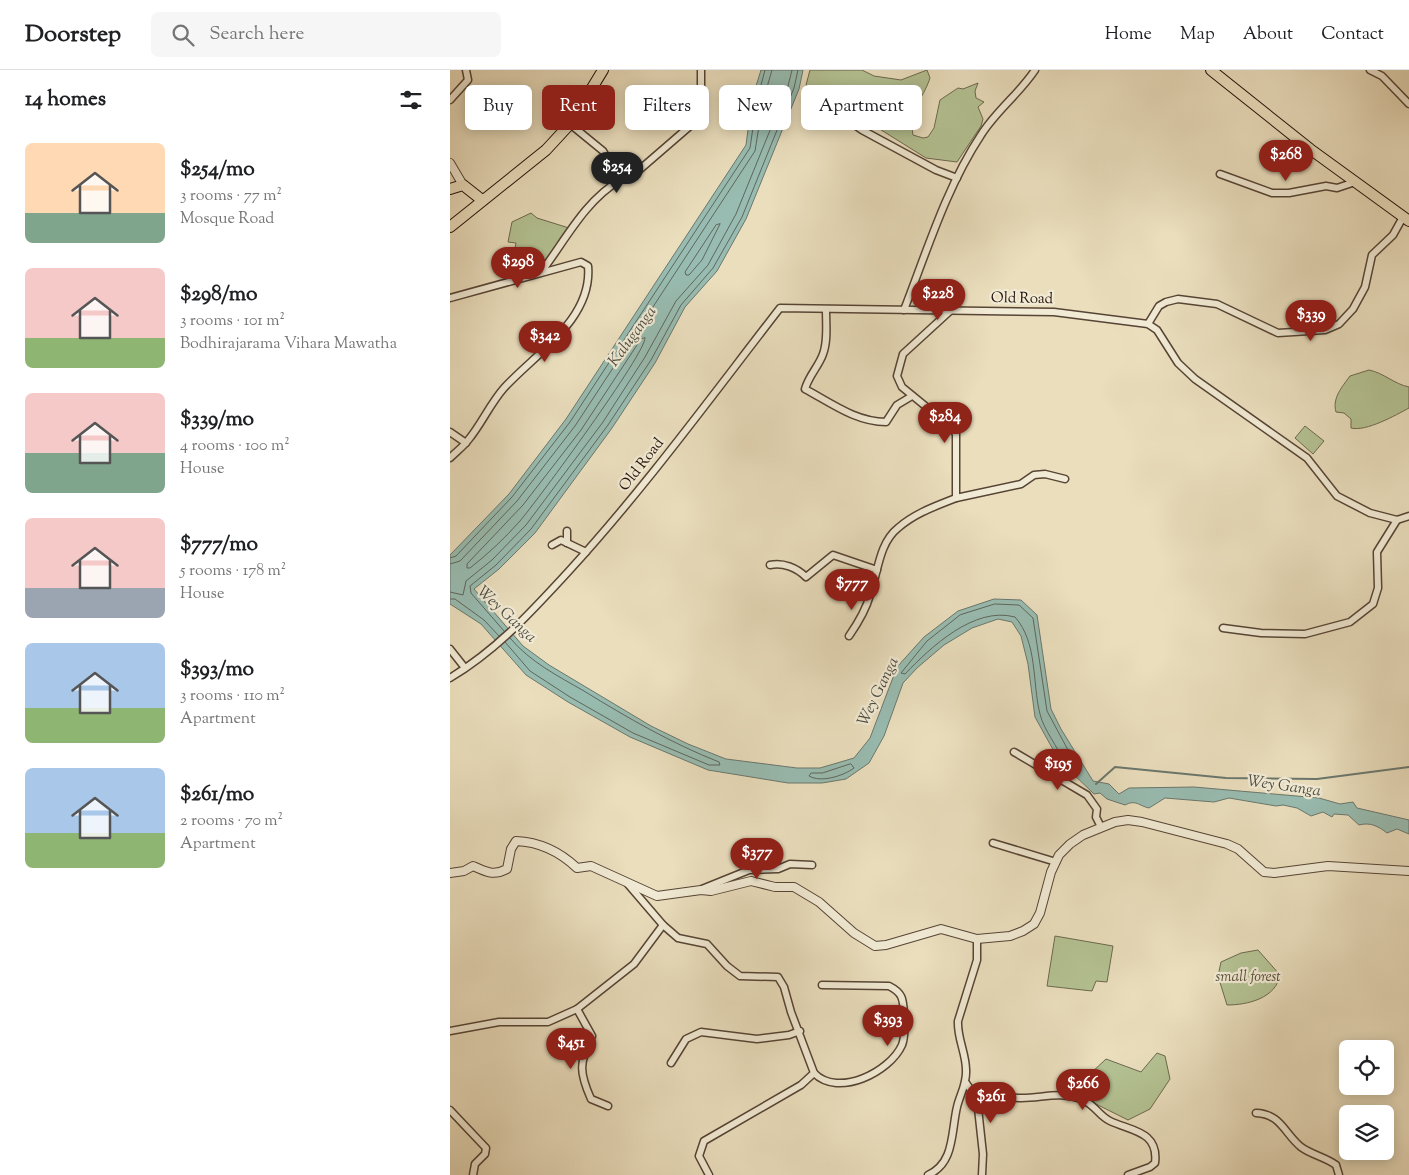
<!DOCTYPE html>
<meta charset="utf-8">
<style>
body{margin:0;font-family:"Sorts Mill Goudy",serif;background:#f6f6f6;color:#202124;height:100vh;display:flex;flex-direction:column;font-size:19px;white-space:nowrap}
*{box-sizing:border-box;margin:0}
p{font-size:16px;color:#757577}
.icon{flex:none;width:28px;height:28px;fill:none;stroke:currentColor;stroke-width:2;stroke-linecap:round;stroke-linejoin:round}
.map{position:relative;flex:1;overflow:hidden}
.side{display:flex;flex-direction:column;background:#fff;width:450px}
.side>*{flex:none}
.banner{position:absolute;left:15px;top:15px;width:475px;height:45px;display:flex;gap:10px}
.tools{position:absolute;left:889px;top:970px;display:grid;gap:10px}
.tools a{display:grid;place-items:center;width:55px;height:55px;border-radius:8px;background:#fff;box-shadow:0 2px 12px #0003;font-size:25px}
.price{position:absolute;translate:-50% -42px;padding:0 11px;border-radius:18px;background:#8f2418;color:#fff;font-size:16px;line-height:32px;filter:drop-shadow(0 1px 2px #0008)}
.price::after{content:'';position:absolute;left:50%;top:30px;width:15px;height:11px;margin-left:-8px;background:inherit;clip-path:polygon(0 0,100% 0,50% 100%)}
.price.selected{background:#222;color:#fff}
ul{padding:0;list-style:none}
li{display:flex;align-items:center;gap:15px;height:125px;padding:0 25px}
li span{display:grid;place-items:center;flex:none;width:140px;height:100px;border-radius:8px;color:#555}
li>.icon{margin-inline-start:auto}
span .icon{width:60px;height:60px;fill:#fffc;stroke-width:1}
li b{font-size:21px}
h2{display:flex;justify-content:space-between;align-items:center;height:60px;padding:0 25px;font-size:21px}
.tag{padding:0 18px;border-radius:8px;background:#fff;box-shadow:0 2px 12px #0003;font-size:18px;line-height:45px}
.tag.selected{background:#8f2418;color:#fff}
header{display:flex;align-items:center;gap:30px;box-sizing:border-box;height:70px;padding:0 25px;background:#fff;border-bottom:1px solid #e0e0e0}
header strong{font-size:24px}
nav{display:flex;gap:28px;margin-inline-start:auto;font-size:18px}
.search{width:350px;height:45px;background:#f6f6f6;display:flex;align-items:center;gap:12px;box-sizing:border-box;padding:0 18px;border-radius:8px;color:#757577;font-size:19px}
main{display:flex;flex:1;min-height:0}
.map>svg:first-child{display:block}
</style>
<header>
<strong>Doorstep</strong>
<div class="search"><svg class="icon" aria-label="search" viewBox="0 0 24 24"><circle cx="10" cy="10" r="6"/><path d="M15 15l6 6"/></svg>Search here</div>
<nav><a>Home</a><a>Map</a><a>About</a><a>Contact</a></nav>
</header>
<main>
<section class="side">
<h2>14 homes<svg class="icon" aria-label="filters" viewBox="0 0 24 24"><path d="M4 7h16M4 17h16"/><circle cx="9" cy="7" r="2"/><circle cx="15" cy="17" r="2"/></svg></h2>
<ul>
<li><span style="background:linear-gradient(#ffd9b3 70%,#7fa58c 0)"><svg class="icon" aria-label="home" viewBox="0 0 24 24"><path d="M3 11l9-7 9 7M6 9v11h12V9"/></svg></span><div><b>$254/mo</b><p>3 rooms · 77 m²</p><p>Mosque Road</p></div></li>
<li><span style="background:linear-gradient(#f6c9c9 70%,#8fb573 0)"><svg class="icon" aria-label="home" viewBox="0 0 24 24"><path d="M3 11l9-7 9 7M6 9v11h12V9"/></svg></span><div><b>$298/mo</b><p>3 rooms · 101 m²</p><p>Bodhirajarama Vihara Mawatha</p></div></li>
<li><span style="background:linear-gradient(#f6c9c9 60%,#7fa58c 0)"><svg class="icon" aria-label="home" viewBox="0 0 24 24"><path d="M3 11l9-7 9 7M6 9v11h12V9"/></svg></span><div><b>$339/mo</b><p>4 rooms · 100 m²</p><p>House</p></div></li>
<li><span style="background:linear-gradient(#f6c9c9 70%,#9aa5b1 0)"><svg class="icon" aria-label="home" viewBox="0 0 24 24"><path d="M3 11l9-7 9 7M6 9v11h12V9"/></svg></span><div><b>$777/mo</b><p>5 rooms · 178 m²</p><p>House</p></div></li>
<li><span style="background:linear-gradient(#a9c7e8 65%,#8fb573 0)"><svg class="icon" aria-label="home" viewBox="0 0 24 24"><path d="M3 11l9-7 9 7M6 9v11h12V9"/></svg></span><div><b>$393/mo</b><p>3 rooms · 110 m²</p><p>Apartment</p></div></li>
<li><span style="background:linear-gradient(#a9c7e8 65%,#8fb573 0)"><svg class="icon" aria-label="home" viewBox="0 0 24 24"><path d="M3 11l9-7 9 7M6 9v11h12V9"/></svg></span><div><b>$261/mo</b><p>2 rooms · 70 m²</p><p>Apartment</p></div></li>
</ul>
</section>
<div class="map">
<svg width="959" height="1105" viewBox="0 0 959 1105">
<rect width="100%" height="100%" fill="#eadebd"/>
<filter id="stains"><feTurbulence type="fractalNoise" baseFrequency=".004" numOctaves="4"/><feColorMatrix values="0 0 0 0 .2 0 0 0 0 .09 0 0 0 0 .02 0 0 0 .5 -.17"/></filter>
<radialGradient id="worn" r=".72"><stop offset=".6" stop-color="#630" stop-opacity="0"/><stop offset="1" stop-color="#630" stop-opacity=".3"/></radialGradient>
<!-- green -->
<g fill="#b4c293" stroke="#6c694e">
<path d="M360 0H412L424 6 451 10 477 0 480 8C473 30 458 39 463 65L473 68 478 67 484 58 490 30 508 18 513 19 528 13 525 21 526 28 534 32 528 37 533 49 531 56 507 92 476 88 412 48 382 32H371L362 25 356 15Z"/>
<path d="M81 143 87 148 119 158 92 196 91 187 64 183 66 173 58 172 62 152Z"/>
<path d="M919 300C934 303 944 314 959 317V338C946 345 916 362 901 358V349L894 343 886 342C882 328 892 317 900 306Z"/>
<path d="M855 356 874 371 863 384 845 368Z"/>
<path d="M605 866 663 876 657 912 646 911 642 921 597 916Z"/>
<path d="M808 880 830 905C826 928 798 935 777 935L768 906 771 892 791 883Z"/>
<path d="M707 983 715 986 720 1009 700 1039 678 1050 646 1034 639 1026 640 1004 656 989 691 1002Z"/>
</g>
<!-- water -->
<path fill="#98bcb1" stroke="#6a776d" d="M311 0H353L349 19 296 149 267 201 235 237 205 293 162 358 85 463 49 499 24 519 73 576 99 595 201 656 238 674 276 689 347 698H370L404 688 420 668 447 597 474 567 508 541 544 529 571 530 587 545 601 639 611 659 643 711 659 714 669 724 679 718 744 717 869 728 890 734 903 732 907 738 959 750V764L947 759 937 763C928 756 920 752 909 755L898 745 884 744 882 747 873 742 861 746 847 738 833 735 826 736 779 728 764 732 715 728 699 738C689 736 686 729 675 735L657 729 650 723 644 724 620 701 610 697 606 685 585 647 578 594 571 566 562 552 548 549 522 558 494 575 467 598 453 613 434 666 419 693 396 709 372 713H338L258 700 180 667 118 632 76 605 31 554 0 534V485L59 424 116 349 296 75 302 29Z"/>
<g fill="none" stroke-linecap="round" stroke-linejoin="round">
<!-- shore -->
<g stroke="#5e665c" stroke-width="1">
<path d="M270 154 252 190 239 205H236L235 202 266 155Z"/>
<path d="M195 268C197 282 87 431 70 451 55 468 38 484 20 498H17V494L73 435 131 360 191 269Z"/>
<path d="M0 488 6 486 62 427 120 352 300 78 307 30 315 0"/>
<path d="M0 494 10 491 67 431 125 356 305 81 313 31 322 0"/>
<path d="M0 522 13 525 16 511 42 490 76 455 153 352 195 287 226 231 258 195 286 144 338 16 342 0"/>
<path d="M0 529H5L34 550 49 566"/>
<path d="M545 534 569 535 583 548 597 641 625 693 624 697 614 693C608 676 594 661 590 644 582 613 588 573 565 547 524 536 481 577 455 604L451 603 477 571 510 545Z"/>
<path d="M54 561 21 523 20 516 46 495 81 459 158 355 201 290 231 235 263 198 292 147 344 18 348 0"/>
<path d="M55 572 80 601 120 627 183 663 259 695H270L269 692C221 673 178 648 134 621 108 606 80 592 60 568"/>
<path d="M401 694 404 698C393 706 371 713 359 706L361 703H372Z"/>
</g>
<!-- stream -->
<path stroke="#6a776d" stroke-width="2" d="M646 714 665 697 776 708 867 709 959 697"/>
<defs>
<g id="minor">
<path d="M920 0 932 6 959 34"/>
<path d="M0 30 18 10 16 0"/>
<path d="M389 44 412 60 486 100 507 108"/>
<path d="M770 104 822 123H839L876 116 887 118 905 112"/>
<path d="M170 110 188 101 247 50 251 27V0"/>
<path d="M92 201C116 169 135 131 170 110L153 81 120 54"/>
<path d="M0 228 131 192 138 196C143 249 86 283 54 318 40 334 32 353 19 369 14 376 6 382 0 388"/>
<path d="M376 240C376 254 378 271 373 284 369 296 359 305 355 319 381 333 406 352 436 352L447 335 462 326"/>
<path d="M454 240C477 181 496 118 531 65 546 41 569 24 585 0"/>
<path d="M698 254 709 236 716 232 728 229 767 234 828 263 875 260 889 254 903 239 915 217 922 185 943 165 953 147"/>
<path d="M0 362 16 373"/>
<path d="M506 428 571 414 584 405 595 404 615 409"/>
<path d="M117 461V473"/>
<path d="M102 475 111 470 136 482"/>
<path d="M320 495C333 492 347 498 356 507L383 485 427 500"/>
<path d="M773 558 811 563 855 564 900 552 923 534 928 518 927 482 947 450"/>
<path d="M399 566C408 553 416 540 420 525 428 502 429 473 448 458 465 443 486 436 506 428V364L501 357 452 317 447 306 453 284 500 241"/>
<path d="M0 579 15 598"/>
<path d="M0 608C48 579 81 542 118 502 194 419 261 327 330 238L604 242 698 254 707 260 728 293 745 309 857 388 887 426 920 443 947 450 959 446"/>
<path d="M564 682 637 725 647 739 646 747 651 757"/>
<path d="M543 773 606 792"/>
<path d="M177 813 213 855 228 868 257 874 277 896 290 906 328 907 334 917 341 942 364 1003 351 1015 254 1071 249 1086 259 1105"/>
<path d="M252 819 299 800 328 799 340 794 362 795"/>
<path d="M127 939 142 966C129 993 129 1002 141 1029L158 1036"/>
<path d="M0 961 49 952H98L127 939 184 894 213 855"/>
<path d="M221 993 236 969 251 962 307 969 339 965 350 961"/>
<path d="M364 1003C388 1028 440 1002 452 975 456 965 454 954 454 944 453 929 453 923 439 916L372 915"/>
<path d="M516 1013 527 1029 533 1084 532 1105"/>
<path d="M527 1029C545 1023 551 1027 569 1028 591 1029 609 1020 633 1030 645 1035 649 1046 660 1051 681 1061 709 1061 705 1093L700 1097 678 1105"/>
<path d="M0 1040 36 1078 35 1084 25 1094 23 1105"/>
<path d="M806 1043C831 1044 834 1063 851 1077 862 1085 875 1087 886 1095L889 1105"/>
<path d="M478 1105C505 1093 501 1062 507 1037 510 1024 517 1014 516 1000 516 983 507 968 508 951L527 890V869"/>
</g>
<g id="tertiary">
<path d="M0 93 13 115"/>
<path d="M0 803 14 801 23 796C36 802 44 806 57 799L61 779 66 771C90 772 109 781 127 798L141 796 207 826 251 820 261 821 301 811 325 817H344L369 832 404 863 425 876 436 875 491 859 527 869 560 866 573 861 584 854 590 843 601 802 609 785 620 774 633 765 665 752 678 750 692 752 777 774 788 779 814 802 824 803 878 796 959 801"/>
</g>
<path id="primary" d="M0 119 13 115 32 130"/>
<g id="trunk">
<path d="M761 0 860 79 959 151"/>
<path d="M0 157 96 80 120 54 153 0"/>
</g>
</defs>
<!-- minor casing -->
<use href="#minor" stroke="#564435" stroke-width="9"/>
<!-- tertiary casing -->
<use href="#tertiary" stroke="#564435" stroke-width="10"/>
<!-- primary casing -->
<use href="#primary" stroke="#241008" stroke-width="12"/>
<!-- trunk casing -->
<use href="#trunk" stroke="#241008" stroke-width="12"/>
<!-- minor -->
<use href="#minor" stroke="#f1ead4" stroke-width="6"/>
<!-- tertiary -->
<use href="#tertiary" stroke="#f1ead4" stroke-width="8"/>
<!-- primary -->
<use href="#primary" stroke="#eadebd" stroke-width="10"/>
<!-- trunk -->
<use href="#trunk" stroke="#eadebd" stroke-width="10"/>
</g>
<g text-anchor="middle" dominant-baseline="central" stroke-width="4.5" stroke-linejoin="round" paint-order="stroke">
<!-- street labels -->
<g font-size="15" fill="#241008" stroke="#f1ead4">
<text transform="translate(572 229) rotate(1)">Old Road</text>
<text transform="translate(192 395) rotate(-52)">Old Road</text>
</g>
<!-- park labels -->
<g font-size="15" font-style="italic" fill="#564e39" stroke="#f1ead4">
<text x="798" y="907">small forest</text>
</g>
<!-- water labels -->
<g font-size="16" font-style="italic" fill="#4d4c43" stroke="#f1ead4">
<text transform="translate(183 267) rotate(-54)">Kaluganga</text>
<text transform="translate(56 545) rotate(43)">Wey Ganga</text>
<text transform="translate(429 622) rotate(-64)">Wey Ganga</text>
<text transform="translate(834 717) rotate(8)">Wey Ganga</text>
</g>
</g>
<rect width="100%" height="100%" filter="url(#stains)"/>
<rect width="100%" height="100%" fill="url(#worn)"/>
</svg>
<div class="tools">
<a><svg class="icon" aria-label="locate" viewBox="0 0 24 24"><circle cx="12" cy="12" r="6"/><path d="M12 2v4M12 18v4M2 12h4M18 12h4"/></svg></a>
<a><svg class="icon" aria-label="layers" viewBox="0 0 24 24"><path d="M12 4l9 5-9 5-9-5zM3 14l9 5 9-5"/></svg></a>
</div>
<b class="price" style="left:836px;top:112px">$268</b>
<b class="price selected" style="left:167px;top:124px">$254</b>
<b class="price" style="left:68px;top:219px">$298</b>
<b class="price" style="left:488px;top:251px">$228</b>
<b class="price" style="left:861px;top:272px">$339</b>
<b class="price" style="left:95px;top:293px">$342</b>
<b class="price" style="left:495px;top:374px">$284</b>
<b class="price" style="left:402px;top:541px">$777</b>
<b class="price" style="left:608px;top:721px">$195</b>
<b class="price" style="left:307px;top:810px">$377</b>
<b class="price" style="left:438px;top:977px">$393</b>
<b class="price" style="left:121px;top:1000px">$451</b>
<b class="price" style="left:633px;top:1041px">$266</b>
<b class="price" style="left:541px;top:1054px">$261</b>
<div class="banner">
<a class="tag">Buy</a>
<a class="tag selected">Rent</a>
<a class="tag">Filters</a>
<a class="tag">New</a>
<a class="tag">Apartment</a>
</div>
</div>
</main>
